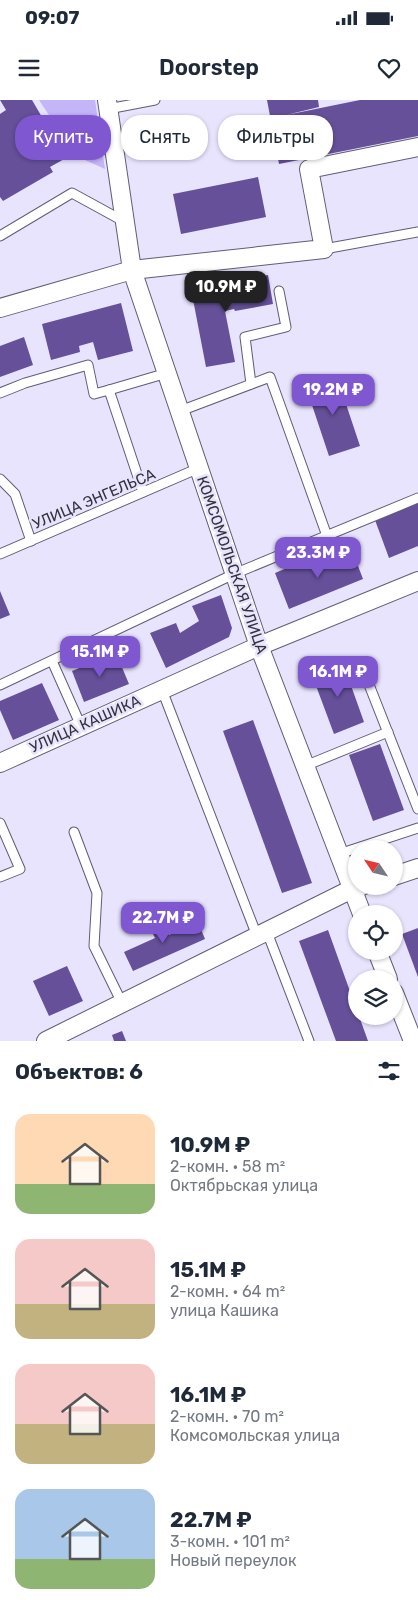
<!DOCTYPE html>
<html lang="ru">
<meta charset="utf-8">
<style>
body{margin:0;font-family:Rubik,sans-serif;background:#f2f2f3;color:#1f2937;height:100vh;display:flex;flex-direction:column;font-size:19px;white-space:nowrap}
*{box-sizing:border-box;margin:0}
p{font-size:16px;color:#747a83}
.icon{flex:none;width:28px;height:28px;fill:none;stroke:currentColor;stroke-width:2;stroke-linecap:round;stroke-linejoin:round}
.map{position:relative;height:941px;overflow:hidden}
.details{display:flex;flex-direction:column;background:#fff;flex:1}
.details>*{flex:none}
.top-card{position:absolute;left:15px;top:15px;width:389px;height:45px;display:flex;gap:10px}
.needle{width:32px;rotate:305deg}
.controls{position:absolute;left:348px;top:740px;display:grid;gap:10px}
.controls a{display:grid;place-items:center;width:55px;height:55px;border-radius:50%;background:#fff;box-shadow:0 1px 4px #0004;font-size:25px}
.price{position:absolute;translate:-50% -42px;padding:0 11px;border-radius:10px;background:#7f57d1;color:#fff;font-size:16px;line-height:32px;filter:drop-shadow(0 1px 2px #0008)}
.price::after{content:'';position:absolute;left:50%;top:30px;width:15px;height:11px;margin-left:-8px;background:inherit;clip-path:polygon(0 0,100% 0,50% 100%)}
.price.selected{background:#222;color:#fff}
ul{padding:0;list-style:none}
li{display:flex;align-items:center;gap:15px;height:125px;padding:0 15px}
li span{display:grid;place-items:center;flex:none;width:140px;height:100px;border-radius:15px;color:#555}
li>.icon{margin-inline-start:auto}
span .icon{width:60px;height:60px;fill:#fffc;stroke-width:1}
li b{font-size:21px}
h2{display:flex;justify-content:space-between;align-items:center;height:60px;padding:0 15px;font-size:21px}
.tag{padding:0 18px;border-radius:20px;background:#fff;box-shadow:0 1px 4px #0004;font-size:18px;line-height:45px}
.tag.selected{background:#7f57d1;color:#fff}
.status{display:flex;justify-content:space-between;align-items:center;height:35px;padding:0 25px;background:#fff;direction:ltr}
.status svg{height:14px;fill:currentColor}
header{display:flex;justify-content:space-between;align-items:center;height:65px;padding:0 15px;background:#fff;font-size:22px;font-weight:600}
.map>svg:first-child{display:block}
</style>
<div class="status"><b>09:07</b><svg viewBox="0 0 49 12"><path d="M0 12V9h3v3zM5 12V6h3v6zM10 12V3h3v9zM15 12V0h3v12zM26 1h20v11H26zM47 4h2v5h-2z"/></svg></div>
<header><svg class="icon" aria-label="menu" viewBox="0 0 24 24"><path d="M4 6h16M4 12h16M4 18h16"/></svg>Doorstep<svg class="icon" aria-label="heart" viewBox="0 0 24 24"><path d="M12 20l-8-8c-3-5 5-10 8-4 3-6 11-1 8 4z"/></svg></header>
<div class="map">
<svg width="418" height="941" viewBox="0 0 418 941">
<rect width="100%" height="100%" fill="#e9e4fe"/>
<!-- green -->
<path fill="#c4b4f8" d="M39 0H95L105 69 76 56Z"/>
<!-- building -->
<g fill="#655099">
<path d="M0 0H32L66 58 50 67 53 72 3 101 0 97V14L6 10Z"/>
<path d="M267 0H318L319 7 286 15 360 0H418V36L279 64Z"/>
<path d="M258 77 266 117 181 134 173 94Z"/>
<path d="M268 175 273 204 235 211 234 209 225 211 235 262 206 267 191 189Z"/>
<path d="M121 203 133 251 98 260 93 242 79 246 80 252 51 260 42 224Z"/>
<path d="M24 237 33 265 0 277V246Z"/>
<path d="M337 277 360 346 329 356 306 287Z"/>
<path d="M418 403V446L389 458 375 420Z"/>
<path d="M352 450 363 479 289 509 275 473 301 462 304 469Z"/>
<path d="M0 491 10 515 0 519Z"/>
<path d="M221 495 232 528 229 537 166 568 150 533 176 523 180 533 199 521 192 506Z"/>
<path d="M116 553 129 584 84 602 72 571Z"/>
<path d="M343 563 364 622 334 634 312 575Z"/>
<path d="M42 583 59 620 13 640 0 610V601Z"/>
<path d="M253 620 312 783 282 793 223 631Z"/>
<path d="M380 644 404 710 373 721 349 655Z"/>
<path d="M161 818 169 835 198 822 205 839 133 871 124 852 155 838 148 824Z"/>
<path d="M418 828V877L402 834Z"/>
<path d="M328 830 356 908V916H359L368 941H336L299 841Z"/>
<path d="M67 866 83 901 49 916 33 881Z"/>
<path d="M122 931 126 941H114L112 935Z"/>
</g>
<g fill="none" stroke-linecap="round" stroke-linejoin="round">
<defs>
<g id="service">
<path d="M108 9 155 0"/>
<path d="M0 136 72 93 125 122"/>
<path d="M324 149 418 132"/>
<path d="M251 284 245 237 286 227 279 191"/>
<path d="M0 293 25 283 88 265 94 294 109 290"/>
<path d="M180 311 270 277 327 436"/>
<path d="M0 379 15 394 31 441"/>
<path d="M143 392 109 290 167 273"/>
<path d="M0 454 199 368"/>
<path d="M52 561 81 626"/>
<path d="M366 577 418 709"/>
<path d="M0 585 234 474 418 398"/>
<path d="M162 590 257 836"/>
<path d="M305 666 388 632"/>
<path d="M0 723 20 769 0 777"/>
<path d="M74 732 97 793 94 846 122 903"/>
<path d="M339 754 418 728"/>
<path d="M267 832 309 941"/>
</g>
<g id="minor">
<path d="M107 0 132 170 259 546 362 814"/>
<path d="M0 208 132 170 324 149 309 69 418 47"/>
<path d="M0 663 259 546 418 481"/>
<path d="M394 776 418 768"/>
<path d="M377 851 388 879"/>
<path d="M394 893 413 941"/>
<path d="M46 941 352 789 362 786"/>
</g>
</defs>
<!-- service casing -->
<use href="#service" stroke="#615c72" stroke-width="11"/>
<!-- minor casing -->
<use href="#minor" stroke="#615c72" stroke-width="20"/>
<!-- service -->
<use href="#service" stroke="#fff" stroke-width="9"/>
<!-- minor -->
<use href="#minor" stroke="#fff" stroke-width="18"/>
</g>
<g text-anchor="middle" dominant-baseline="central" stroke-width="5" stroke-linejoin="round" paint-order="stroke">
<!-- street labels -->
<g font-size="15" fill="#34323c" stroke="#e9e4fe">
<text transform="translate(94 399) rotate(-23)">УЛИЦА ЭНГЕЛЬСА</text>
<text transform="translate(232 465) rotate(71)">КОМСОМОЛЬСКАЯ УЛИЦА</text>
<text transform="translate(85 624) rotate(-24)">УЛИЦА КАШИКА</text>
</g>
</g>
</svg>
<div class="controls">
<a><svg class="needle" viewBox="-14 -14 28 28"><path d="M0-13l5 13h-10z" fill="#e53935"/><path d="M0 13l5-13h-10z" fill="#747a83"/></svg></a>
<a><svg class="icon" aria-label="locate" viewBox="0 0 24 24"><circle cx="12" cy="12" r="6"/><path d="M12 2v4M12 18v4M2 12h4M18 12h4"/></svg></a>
<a><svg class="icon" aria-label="layers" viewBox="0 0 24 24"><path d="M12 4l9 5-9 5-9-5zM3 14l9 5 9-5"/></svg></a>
</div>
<b class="price selected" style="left:226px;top:213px">10.9M ₽</b>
<b class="price" style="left:333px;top:316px">19.2M ₽</b>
<b class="price" style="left:318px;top:479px">23.3M ₽</b>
<b class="price" style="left:100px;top:578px">15.1M ₽</b>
<b class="price" style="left:338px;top:598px">16.1M ₽</b>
<b class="price" style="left:163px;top:844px">22.7M ₽</b>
<div class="top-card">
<a class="tag selected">Купить</a>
<a class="tag">Снять</a>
<a class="tag">Фильтры</a>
</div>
</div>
<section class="details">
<h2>Объектов: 6<svg class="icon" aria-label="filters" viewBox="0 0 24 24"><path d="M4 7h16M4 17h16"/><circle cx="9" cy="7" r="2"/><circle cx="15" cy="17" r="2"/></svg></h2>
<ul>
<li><span style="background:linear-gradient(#ffd9b3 70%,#8fb573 0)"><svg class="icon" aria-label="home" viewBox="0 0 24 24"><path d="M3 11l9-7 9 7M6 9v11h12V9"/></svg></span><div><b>10.9M ₽</b><p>2-комн. · 58 m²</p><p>Октябрьская улица</p></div></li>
<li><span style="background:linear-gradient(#f6c9c9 65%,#c2b280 0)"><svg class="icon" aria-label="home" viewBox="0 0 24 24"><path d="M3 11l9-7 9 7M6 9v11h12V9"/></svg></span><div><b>15.1M ₽</b><p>2-комн. · 64 m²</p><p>улица Кашика</p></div></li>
<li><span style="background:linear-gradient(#f6c9c9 60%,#c2b280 0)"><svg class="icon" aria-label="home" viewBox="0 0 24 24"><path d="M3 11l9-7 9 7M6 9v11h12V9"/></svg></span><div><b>16.1M ₽</b><p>2-комн. · 70 m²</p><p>Комсомольская улица</p></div></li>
<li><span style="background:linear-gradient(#a9c7e8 70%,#8fb573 0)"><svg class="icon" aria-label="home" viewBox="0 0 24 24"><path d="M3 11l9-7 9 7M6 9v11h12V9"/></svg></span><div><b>22.7M ₽</b><p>3-комн. · 101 m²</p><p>Новый переулок</p></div></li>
</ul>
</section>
